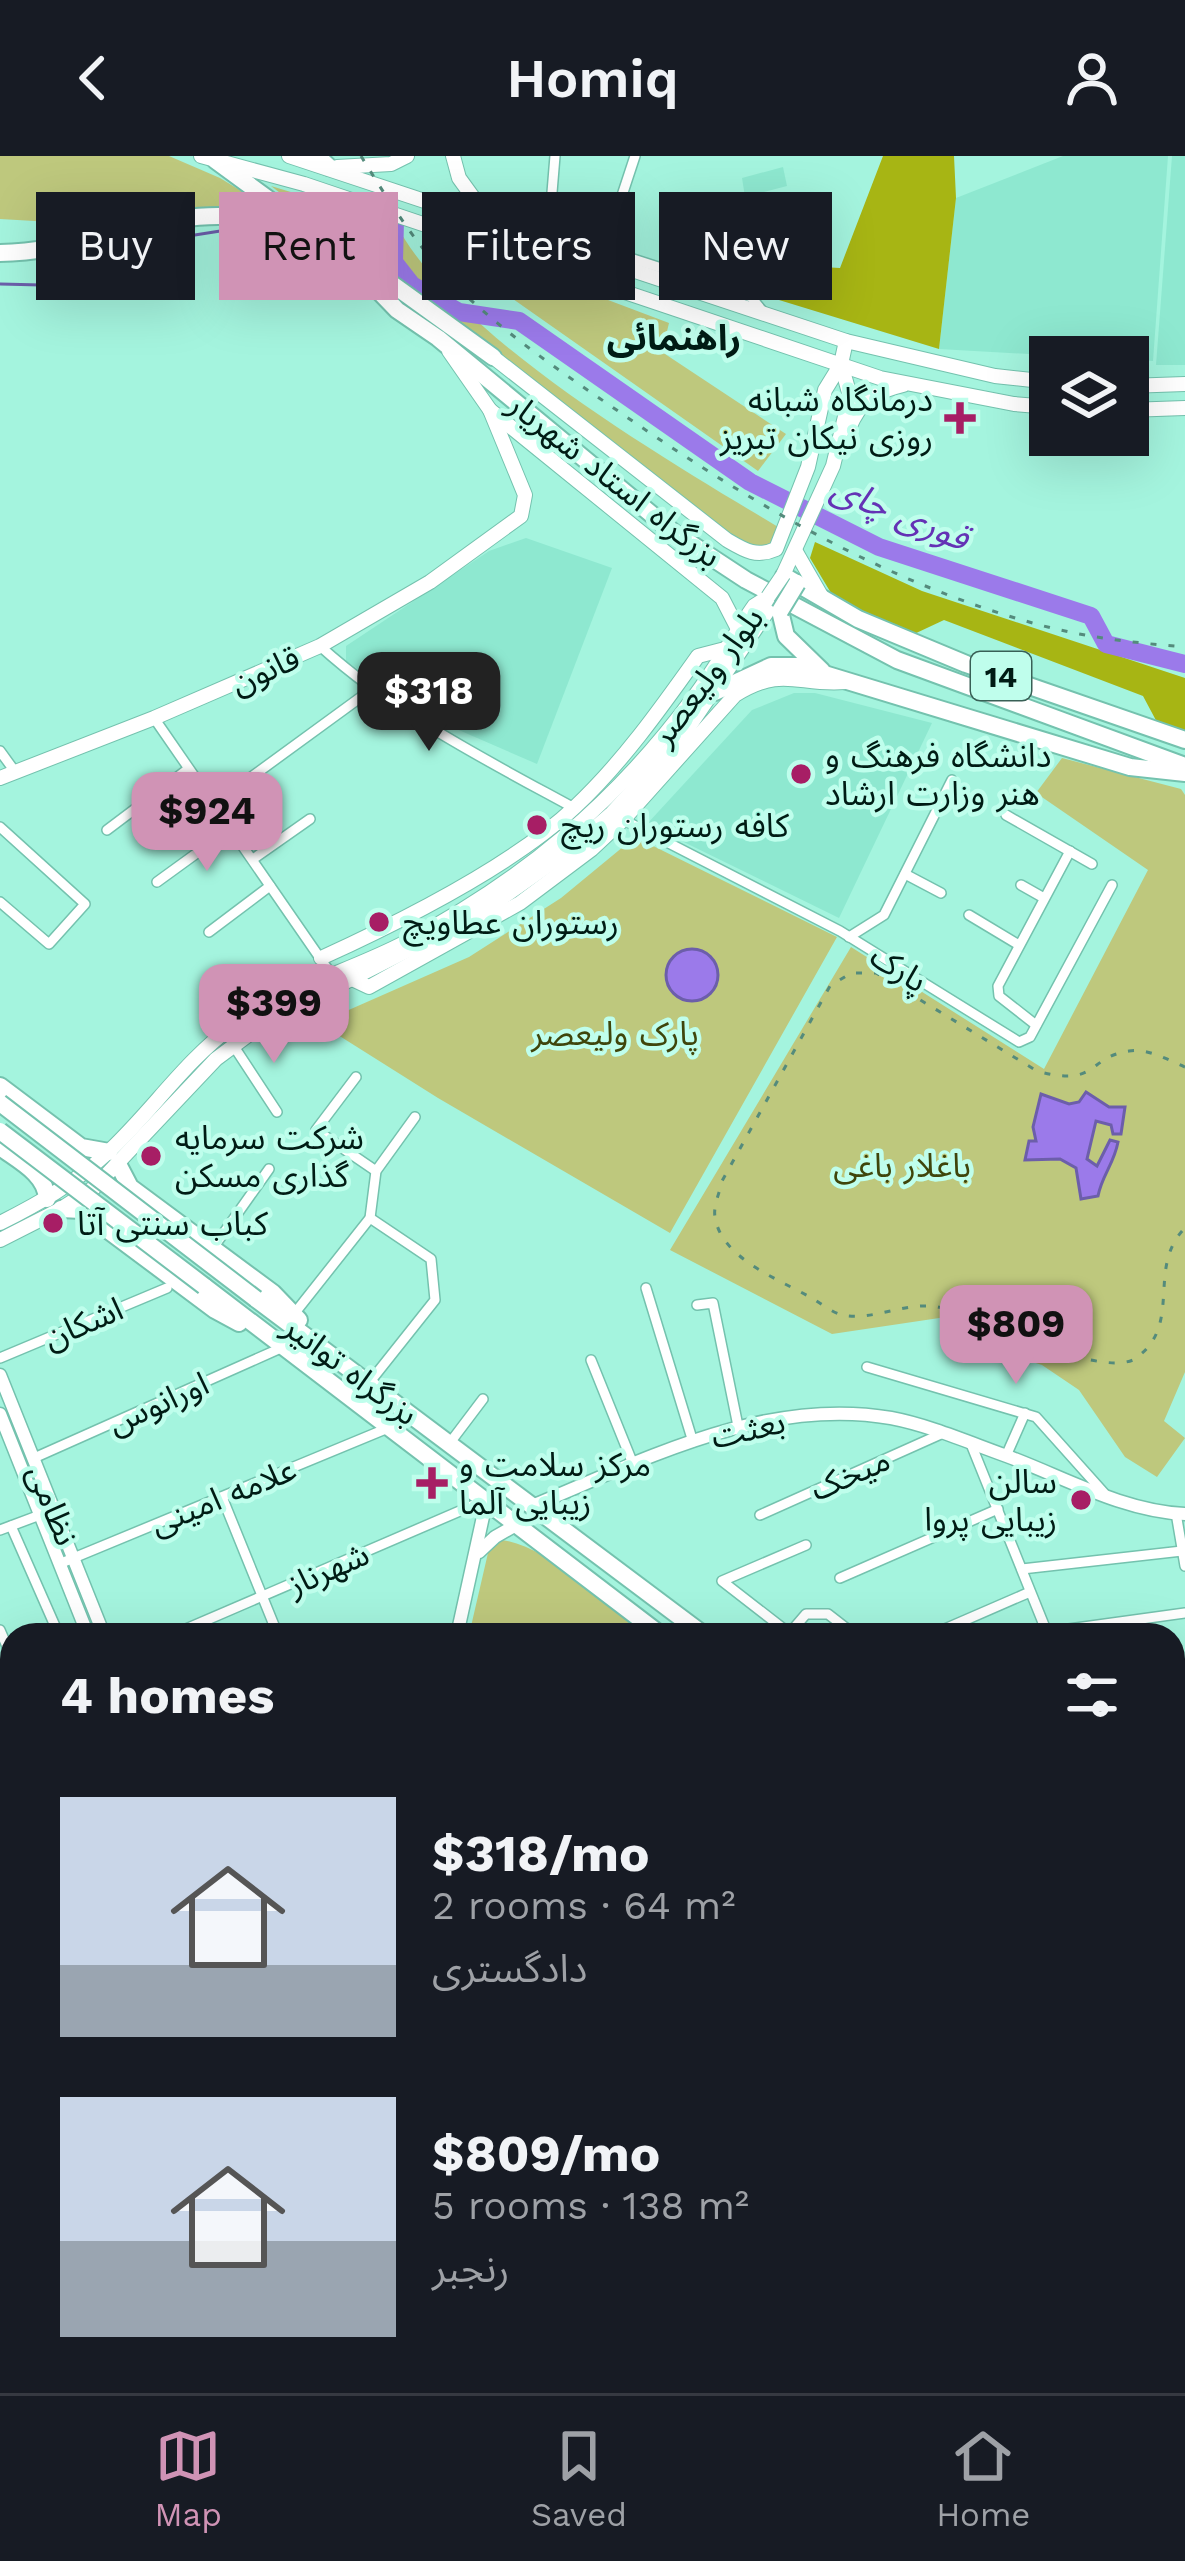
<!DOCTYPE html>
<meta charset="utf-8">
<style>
body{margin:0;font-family:"Work Sans","Noto Sans Arabic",sans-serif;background:#20242c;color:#f1f3f6;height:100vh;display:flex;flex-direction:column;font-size:45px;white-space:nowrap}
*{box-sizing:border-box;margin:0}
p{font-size:39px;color:#9ea1a6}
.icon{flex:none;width:66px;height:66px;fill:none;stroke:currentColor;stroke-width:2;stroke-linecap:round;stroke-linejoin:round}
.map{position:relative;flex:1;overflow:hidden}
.drawer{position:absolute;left:0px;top:1467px;width:1185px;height:771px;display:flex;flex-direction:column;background:#171b24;border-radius:36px 36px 0 0;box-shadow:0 12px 48px #0002}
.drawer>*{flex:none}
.hud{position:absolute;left:36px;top:36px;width:1113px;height:108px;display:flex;gap:24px}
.fabs{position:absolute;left:1029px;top:180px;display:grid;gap:24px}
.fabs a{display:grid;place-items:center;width:120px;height:120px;border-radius:0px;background:#171b24;box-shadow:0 12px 48px #0002;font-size:60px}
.price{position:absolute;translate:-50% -102px;padding:0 27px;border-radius:24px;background:#d093b5;color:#111;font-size:39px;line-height:78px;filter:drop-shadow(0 3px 6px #0008)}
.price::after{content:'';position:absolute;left:50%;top:72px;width:36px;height:27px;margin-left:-18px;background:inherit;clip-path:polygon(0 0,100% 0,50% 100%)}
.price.on{background:#222;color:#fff}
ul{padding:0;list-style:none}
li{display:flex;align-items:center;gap:36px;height:300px;padding:0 60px}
li span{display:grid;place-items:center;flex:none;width:336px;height:240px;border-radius:0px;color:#555}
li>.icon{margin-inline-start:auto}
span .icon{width:144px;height:144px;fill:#fffc;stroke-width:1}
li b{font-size:51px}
h2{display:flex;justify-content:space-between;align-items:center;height:144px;padding:0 60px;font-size:51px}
.tag{padding:0 42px;border-radius:0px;background:#171b24;box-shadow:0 12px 48px #0002;font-size:42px;line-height:108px}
.tag.on{background:#d093b5;color:#111}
header{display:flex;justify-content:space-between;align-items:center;height:156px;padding:0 60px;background:#171b24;font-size:54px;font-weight:600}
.dock{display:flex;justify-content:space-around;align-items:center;height:168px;border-top:3px solid #363941;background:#171b24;font-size:33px;color:#9ea1a6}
.dock a{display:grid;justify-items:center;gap:6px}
.dock .on{color:#d093b5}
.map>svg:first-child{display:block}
</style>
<header><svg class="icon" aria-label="back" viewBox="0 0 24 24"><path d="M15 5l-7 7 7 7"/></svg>Homiq<svg class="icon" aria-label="person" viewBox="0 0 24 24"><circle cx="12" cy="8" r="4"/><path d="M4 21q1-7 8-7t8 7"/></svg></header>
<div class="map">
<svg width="1185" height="2237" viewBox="0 0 1185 2237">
<rect width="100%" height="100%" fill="#a4f4de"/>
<!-- built -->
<g fill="#8ee8d0">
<path d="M1063 0H1168L1153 205 939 193 956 42Z"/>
<path d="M1172 0H1185V209H1156Z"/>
<path d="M783 11 787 30 745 41 742 22Z"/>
<path d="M526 382 612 412 537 608 431 562 346 505V490L489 395Z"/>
<path d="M794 537H815L932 567 839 762 647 668 752 554Z"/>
</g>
<!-- green -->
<g fill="#bec87d">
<path d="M0 0H169L220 22 277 57 274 62 232 54H189L86 68 0 63Z"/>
<path d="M271 30 396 68C455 182 672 307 783 374L775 389 765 393 737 385Z"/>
<path d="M433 82H444L669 167 662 196 786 278 758 315 496 131 470 124Z"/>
<path d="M1062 602 1181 633 1185 639V1216L1164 1265 1185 1282 1157 1321 1125 1301 1079 1234 1042 1209 1001 1196 946 1161 832 1178 670 1094 851 791 1044 913 1148 714 1036 637Z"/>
<path d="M635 681 837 781 670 1077 438 942 338 879 326 864 469 801 561 742Z"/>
<path d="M502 1384C548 1390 610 1450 648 1479H469L488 1397Z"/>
<path d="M277 2226H326L335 2237H282Z"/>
</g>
<!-- forest -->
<g fill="#a7b514">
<path d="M883 0H954L956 42 939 193 779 144 786 109 840 112Z"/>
<path d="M815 386 922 435 1185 522V577L1159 570 1143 540 944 464 912 479 834 442 810 402Z"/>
</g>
<!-- water -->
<g fill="#9b7aea" stroke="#6c5eaa" stroke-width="3">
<circle cx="692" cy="819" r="26"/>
<path d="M1086 936 1109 951H1125L1121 978H1113L1111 969 1096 965 1087 1003 1097 1010 1110 984 1118 986C1114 1008 1102 1019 1098 1040L1081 1043 1076 1012 1060 1003 1025 1004 1029 985H1036L1033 971 1041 938 1069 948 1079 946Z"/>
</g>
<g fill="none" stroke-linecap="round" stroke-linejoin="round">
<!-- stream -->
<path stroke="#6c5eaa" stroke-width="3" d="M0 128 41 129 64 124 125 90 233 73"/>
<!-- river -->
<path stroke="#9b7aea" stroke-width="18" d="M395 65 394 106 412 129 459 156 519 165 750 326 879 391 1091 460 1106 488 1185 508"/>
<defs>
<g id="street">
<path d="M492 66 517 60 593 90 751 141 764 157"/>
<path d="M549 73 555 0"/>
<path d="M604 94 635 0"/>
<path d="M320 490C395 558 486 604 574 652"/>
<path d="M154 562 331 818"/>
<path d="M0 595 16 617"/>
<path d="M213 649 372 533"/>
<path d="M1006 659 1092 708"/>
<path d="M620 662 840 775 1019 886 1030 881 1112 729"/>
<path d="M0 671 85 748 49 788 0 746"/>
<path d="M107 674 188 613"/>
<path d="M253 703 310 663"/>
<path d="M905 718 941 737"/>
<path d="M157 726 230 673"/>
<path d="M1021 729 1044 742"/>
<path d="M969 759 1019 789"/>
<path d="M209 776 270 730"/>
<path d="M849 781 884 759 952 624"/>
<path d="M1036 869 999 840 998 830 1070 695"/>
<path d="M233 889 277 956"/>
<path d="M356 921 316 974 376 1015"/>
<path d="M213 1092 269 1013"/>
<path d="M646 1132 693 1286"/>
<path d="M697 1149 713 1147 738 1270"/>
<path d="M294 1158 370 1062 376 1015 415 961"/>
<path d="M0 1202 167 1132"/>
<path d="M591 1204 633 1308"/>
<path d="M867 1211 1036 1261 1104 1337"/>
<path d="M369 1227 435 1144 431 1103 370 1062"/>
<path d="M449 1288 483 1243"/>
<path d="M971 1288 1048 1479"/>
<path d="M1006 1300 1025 1257"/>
<path d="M34 1302 281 1192"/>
<path d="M222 1341 278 1479"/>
<path d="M1176 1357 1185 1410"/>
<path d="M760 1359 941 1278"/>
<path d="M11 1370 59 1479"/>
<path d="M0 1374 40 1359"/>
<path d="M59 1408 388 1272"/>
<path d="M1022 1413 1182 1395"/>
<path d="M840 1422 998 1353"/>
<path d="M0 1474 12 1502"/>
<path d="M1047 1476 1185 1457"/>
<path d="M789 1477 722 1425 806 1389"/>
<path d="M172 1479 483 1345"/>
<path d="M788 1479 806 1458H828L855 1479"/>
<path d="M931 1479 1030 1436"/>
<path d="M1173 1510 1185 1508"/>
<path d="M0 1517 12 1526"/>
<path d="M1173 1667 1185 1662"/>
<path d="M0 1713 12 1709"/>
<path d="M0 1745 12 1771"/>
<path d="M1173 1746 1175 1825"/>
<path d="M0 1811 12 1806"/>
<path d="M0 1849 12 1844"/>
<path d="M0 2007 12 2002"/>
<path d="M0 2057 12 2052"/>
<path d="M1173 2137 1185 2138"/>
<path d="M1173 2181 1185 2183"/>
<path d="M255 2226 259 2237"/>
<path d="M343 2226 352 2237"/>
<path d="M382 2226 390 2237"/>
<path d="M627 2226 631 2237"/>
<path d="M802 2226 806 2237"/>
<path d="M151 2237 174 2226"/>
<path d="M471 2237 497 2226"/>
<path d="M677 2237 704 2226"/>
<path d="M1079 2237 1081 2226"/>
<path d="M1181 2237 1185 2209"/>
</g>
<g id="secondary">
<path d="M0 1219 104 1479"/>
<path d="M0 1258 88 1479"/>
<path d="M532 1350C644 1304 766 1240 891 1262 928 1269 968 1286 1004 1299 1062 1320 1121 1355 1185 1358"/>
<path d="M479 1396 495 1381 516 1369"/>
<path d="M457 1479 486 1347"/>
<path d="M0 1571 12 1568"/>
<path d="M0 1930 12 1925"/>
<path d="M1173 1942 1185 1951"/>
<path d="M0 2167 12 2162"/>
<path d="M0 2183 12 2178"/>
</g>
<g id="primary">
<path d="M201 0 304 28 880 222 1014 248 1050 251"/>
<path d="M289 0 846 185 995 220 1050 226"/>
<path d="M453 0 459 22 488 62"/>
<path d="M337 11 391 8 407 0"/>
<path d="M449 195 490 254 722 442 738 473"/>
<path d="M493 201 727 384C744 394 756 402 776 393L808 311 825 234 841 208 846 185"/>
<path d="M1128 230 1185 228"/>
<path d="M1128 254 1185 252"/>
<path d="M849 272C861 244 874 236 903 229"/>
<path d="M796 396 823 443"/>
<path d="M783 419 833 310 850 240 841 208"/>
<path d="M0 622 154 562 320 490 430 426 521 360 525 339 490 254"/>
<path d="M321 802C400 766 512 710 575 651 622 607 661 552 698 500L725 493"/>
<path d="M352 823 369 831 520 747 592 693 623 664 735 539C784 509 797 530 845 526"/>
<path d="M0 1067C38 1048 75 1027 106 998 151 957 184 905 234 869 286 831 349 816 406 786 522 725 616 647 694 541 716 512 733 480 754 450L768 441"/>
<path d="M0 1084 61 1053 95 1031 216 903 263 868 479 758 567 696 612 657 684 578 767 456 768 441"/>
</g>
<g id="highway">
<path d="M317 0 329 11"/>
<path d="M215 4 342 97 397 154 438 182 673 376 746 424 897 504 1185 610"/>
<path d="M0 97C93 97 197 33 283 73 310 86 335 111 358 128"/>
<path d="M348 100 370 112 493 201"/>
<path d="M784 420 858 463 966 508 1185 584"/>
<path d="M780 455 786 480 822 515"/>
<path d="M715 536 771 510H798L1130 611 1185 617"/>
<path d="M0 930 81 991 109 996"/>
<path d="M0 991C19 1005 46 1018 47 1043"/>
<path d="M118 1008 130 1031 273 1137 299 1164"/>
<path d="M61 1053 81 1054 215 1154 239 1167"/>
<path d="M204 1130 661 1479"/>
<path d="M256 1143 704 1479"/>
<path d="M1173 1825 1185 1834"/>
<path d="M1173 1843 1185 1851"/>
<path d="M1173 1862 1185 1871"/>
<path d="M1173 1880 1185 1889"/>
</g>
</defs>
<!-- street casing -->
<use href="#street" stroke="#74c2ae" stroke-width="12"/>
<!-- secondary casing -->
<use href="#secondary" stroke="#74c2ae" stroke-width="15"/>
<!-- primary casing -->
<use href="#primary" stroke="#74c2ae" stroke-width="16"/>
<!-- highway casing -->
<use href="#highway" stroke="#74c2ae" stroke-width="20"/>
<!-- street -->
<use href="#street" stroke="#fff" stroke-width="9"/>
<!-- secondary -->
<use href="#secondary" stroke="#fff" stroke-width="12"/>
<!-- primary -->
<use href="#primary" stroke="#fff" stroke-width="14"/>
<!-- highway -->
<use href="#highway" stroke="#fff" stroke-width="16"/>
<!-- rail -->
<g stroke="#548b7c" stroke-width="3" stroke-dasharray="6 12" stroke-linecap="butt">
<path d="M361 0C388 44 416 89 452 126 502 176 560 215 618 255 747 345 887 428 1040 469 1088 482 1137 487 1185 491"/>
<path d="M1185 911C1168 904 1148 892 1129 895 1087 901 1098 932 1037 915L876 817H851L830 830 722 1025C720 1036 713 1050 715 1061 721 1102 778 1123 810 1141 819 1146 831 1156 842 1159 873 1166 910 1143 942 1152 984 1165 1095 1220 1133 1204 1185 1171 1145 1112 1185 1072"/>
</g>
<defs>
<path id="primary-bridge" d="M768 441 783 419"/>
<g id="highway-bridge">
<path d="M780 455 797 427"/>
<path d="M0 947 256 1143"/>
<path d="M0 975 204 1130"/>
</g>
</defs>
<!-- primary-bridge casing -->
<use href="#primary-bridge" stroke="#74c2ae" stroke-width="16" stroke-linecap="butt"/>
<!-- highway-bridge casing -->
<use href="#highway-bridge" stroke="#74c2ae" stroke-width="20" stroke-linecap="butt"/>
<!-- primary-bridge -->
<use href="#primary-bridge" stroke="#fff" stroke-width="14"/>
<!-- highway-bridge -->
<use href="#highway-bridge" stroke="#fff" stroke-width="16"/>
</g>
<!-- markers -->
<g fill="#a71e65" stroke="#bffeec" stroke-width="4.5">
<path d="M954 244h12v12h12v12h-12v12h-12v-12h-12v-12h12z"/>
<circle cx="801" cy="618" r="12"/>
<circle cx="537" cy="669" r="12"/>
<circle cx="379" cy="766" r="12"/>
<circle cx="151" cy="1000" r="12"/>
<circle cx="53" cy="1067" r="12"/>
<path d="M426 1309h12v12h12v12h-12v12h-12v-12h-12v-12h12z"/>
<circle cx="1081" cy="1344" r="12"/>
</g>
<g text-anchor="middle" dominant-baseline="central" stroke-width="9" stroke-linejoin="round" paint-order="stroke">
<!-- shield labels -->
<rect fill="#bffeec" stroke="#396056" stroke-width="3" x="971" y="496" width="60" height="48" rx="9"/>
<g font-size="30" font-weight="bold" fill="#001c15">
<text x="1001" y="520">14</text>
</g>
<!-- poi labels -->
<g font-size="33" fill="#001c15" stroke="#bffeec" text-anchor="start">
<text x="933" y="243" text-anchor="end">درمانگاه شبانه<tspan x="933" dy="38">روزی نیکان تبریز</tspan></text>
<text x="825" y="599">دانشگاه فرهنگ و<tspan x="825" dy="38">هنر وزارت ارشاد</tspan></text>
<text x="561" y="669">کافه رستوران ریچ</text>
<text x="403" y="766">رستوران عطاویچ</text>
<text x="175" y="981">شرکت سرمایه<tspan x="175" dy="38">گذاری مسکن</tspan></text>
<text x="77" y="1067">کباب سنتی آتا</text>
<text x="459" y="1308">مرکز سلامت و<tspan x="459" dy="38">زیبایی آلما</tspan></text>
<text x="1057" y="1325" text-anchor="end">سالن<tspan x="1057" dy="38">زيبايى پروا</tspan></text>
</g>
<!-- street labels -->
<g font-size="33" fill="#001c15" stroke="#bffeec">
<text transform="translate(615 324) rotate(38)">بزرگراه استاد شهریار</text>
<text transform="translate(265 514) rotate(-24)">قانون</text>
<text transform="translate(707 520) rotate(-53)">بلوار ولیعصر</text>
<text transform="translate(899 812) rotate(32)">پارک</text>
<text transform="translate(83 1167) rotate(-23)">اشکان</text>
<text transform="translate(351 1214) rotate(37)">بزرگراه توانیر</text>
<text transform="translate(158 1247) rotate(-24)">اورانوس</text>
<text transform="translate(748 1273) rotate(-13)">بعثت</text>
<text transform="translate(850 1318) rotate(-24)">میخک</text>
<text transform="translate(223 1340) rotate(-22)">علامه امینی</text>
<text transform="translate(53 1349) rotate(68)">نظامی</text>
<text transform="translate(328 1413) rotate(-24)">شهرناز</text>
</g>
<!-- park labels -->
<g font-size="33" fill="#3f450b" stroke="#bffeec">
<text x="615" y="877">پارک ولیعصر</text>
<text x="902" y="1009">باغلار باغی</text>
</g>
<!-- neighbourhood labels -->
<g font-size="36" font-weight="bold" fill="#001c15" stroke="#bffeec">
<text x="674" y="182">راهنمائی</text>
</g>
<!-- water labels -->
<g font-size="36" font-style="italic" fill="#6432b5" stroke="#bffeec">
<text transform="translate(900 357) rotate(22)">قوری چای</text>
</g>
</g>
</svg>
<div class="fabs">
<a><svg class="icon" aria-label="layers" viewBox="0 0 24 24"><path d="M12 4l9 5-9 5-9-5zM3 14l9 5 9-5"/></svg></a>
</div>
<b class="price on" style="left:429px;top:598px">$318</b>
<b class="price" style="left:207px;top:718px">$924</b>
<b class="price" style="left:274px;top:910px">$399</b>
<b class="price" style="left:1016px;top:1231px">$809</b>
<div class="hud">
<a class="tag">Buy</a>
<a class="tag on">Rent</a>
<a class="tag">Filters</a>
<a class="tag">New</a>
</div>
<section class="drawer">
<h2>4 homes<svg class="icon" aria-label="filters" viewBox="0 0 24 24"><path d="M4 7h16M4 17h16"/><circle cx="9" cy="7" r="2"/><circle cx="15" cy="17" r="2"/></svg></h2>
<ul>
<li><span style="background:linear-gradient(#c9d6e8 70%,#9aa5b1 0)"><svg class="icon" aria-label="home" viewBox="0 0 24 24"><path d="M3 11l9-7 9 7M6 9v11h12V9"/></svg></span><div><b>$318/mo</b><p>2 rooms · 64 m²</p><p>دادگستری</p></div></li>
<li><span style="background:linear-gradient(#c9d6e8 60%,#9aa5b1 0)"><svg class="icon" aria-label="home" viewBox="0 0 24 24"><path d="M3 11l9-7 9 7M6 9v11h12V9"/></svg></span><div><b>$809/mo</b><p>5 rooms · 138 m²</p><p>رنجبر</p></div></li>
</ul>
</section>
</div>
<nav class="dock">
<a class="on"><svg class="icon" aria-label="map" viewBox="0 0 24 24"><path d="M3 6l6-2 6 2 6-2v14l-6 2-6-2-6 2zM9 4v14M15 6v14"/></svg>Map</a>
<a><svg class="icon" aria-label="saved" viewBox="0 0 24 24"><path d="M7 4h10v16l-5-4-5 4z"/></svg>Saved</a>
<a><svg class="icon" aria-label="home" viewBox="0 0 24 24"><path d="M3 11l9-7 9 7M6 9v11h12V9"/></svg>Home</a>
</nav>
